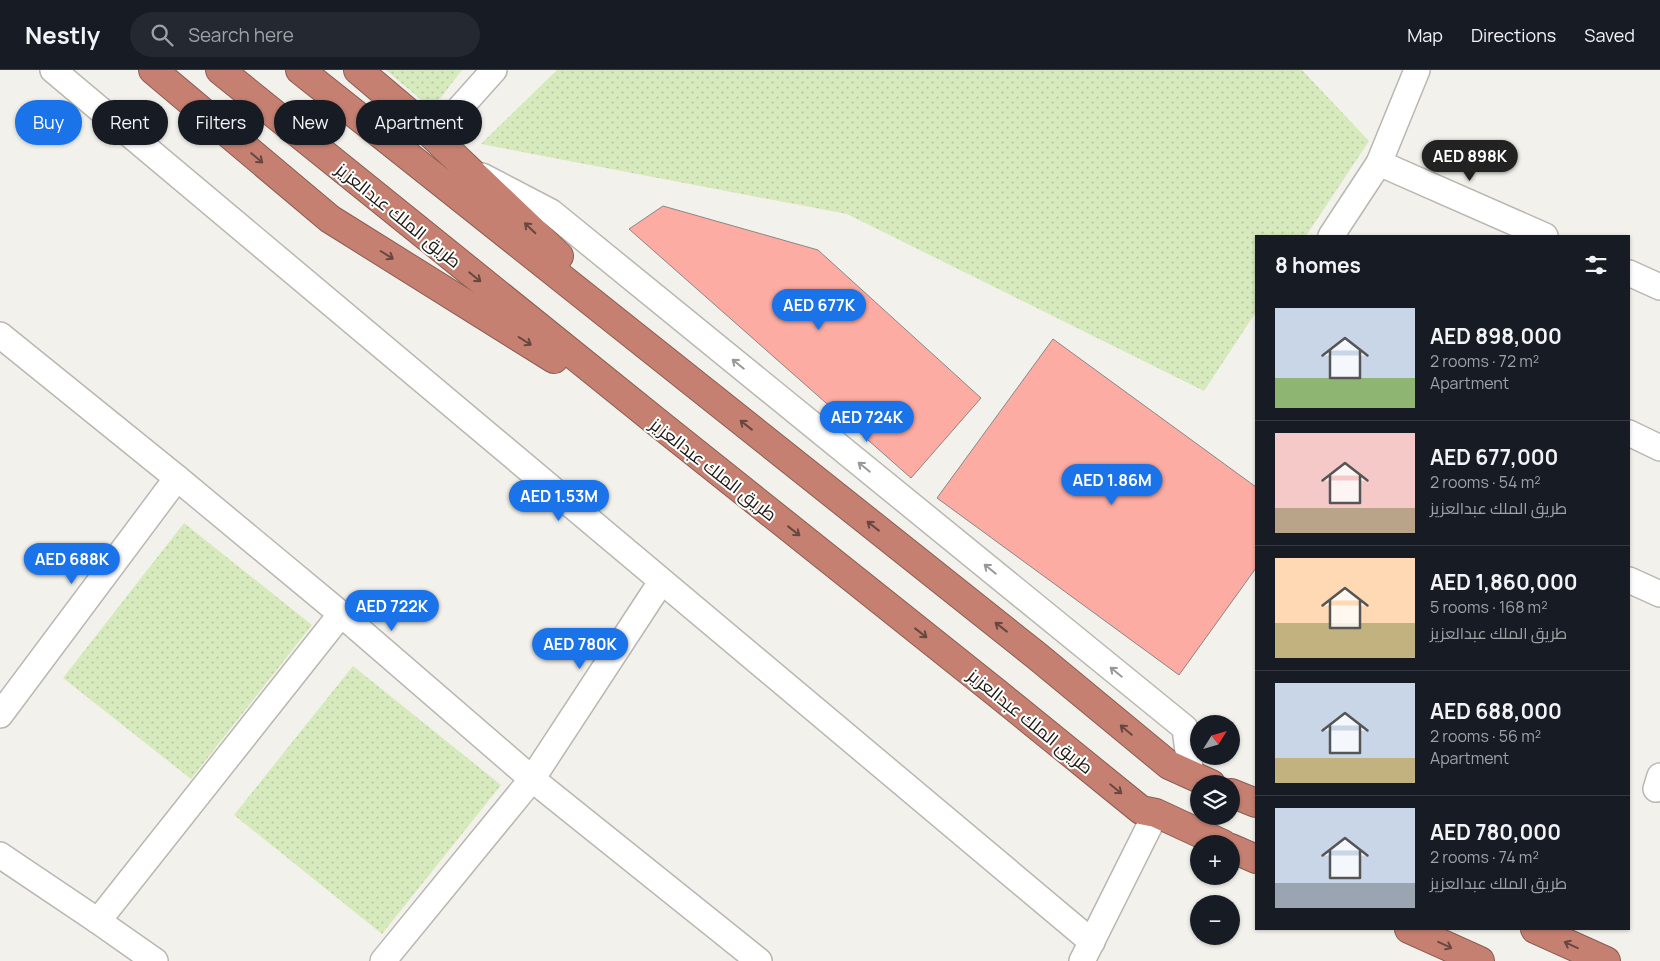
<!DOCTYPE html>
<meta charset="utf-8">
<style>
body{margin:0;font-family:Manrope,Cairo,sans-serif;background:#242831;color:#f1f3f6;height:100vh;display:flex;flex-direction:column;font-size:19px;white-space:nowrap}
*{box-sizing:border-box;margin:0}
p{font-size:16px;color:#9ea1a6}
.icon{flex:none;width:28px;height:28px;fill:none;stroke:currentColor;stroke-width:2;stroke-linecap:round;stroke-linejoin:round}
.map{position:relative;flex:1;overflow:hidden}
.side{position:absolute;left:1255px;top:165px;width:375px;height:695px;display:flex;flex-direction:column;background:#171b24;border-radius:0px;box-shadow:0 1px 4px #0004}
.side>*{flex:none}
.hud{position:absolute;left:15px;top:30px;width:475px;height:45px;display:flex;gap:10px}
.needle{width:32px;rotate:53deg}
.controls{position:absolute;left:1190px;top:645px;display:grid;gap:10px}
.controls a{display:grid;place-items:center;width:50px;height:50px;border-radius:50%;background:#171b24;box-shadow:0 1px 4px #0004;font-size:25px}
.price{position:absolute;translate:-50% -42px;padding:0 11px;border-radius:18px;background:#1a73e8;color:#fff;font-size:16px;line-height:32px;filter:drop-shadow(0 1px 2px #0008)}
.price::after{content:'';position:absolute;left:50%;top:30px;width:15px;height:11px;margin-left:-8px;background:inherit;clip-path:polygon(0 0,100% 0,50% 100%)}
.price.on{background:#222;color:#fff}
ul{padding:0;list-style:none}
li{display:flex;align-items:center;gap:15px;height:125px;padding:0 20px}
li+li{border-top:1px solid #363941}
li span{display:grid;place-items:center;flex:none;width:140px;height:100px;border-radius:0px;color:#555}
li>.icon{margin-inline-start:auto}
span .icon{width:60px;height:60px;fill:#fffc;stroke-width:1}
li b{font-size:21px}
h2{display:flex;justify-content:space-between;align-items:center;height:60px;padding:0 20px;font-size:21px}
.chip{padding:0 18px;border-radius:22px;background:#171b24;box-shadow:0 1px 4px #0004;font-size:18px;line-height:45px}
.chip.on{background:#1a73e8;color:#fff}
header{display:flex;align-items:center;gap:30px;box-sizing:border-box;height:70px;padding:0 25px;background:#171b24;border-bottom:1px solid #363941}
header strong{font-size:24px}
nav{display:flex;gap:28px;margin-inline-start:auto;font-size:18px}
.search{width:350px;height:45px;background:#242831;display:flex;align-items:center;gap:12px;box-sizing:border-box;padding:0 18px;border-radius:28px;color:#9ea1a6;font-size:19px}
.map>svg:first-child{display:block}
</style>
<header>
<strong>Nestly</strong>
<div class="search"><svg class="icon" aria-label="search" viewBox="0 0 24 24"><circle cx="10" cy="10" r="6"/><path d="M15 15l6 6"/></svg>Search here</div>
<nav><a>Map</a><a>Directions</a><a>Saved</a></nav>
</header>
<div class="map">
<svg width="1660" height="891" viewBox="0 0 1660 891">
<defs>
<pattern id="grass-dots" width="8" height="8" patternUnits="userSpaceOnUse" patternTransform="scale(1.25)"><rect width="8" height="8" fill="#d7eabd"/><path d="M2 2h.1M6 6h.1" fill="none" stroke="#b8c8a2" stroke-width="1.8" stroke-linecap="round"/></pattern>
</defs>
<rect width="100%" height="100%" fill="#f3f1eb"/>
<!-- grass -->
<g fill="url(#grass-dots)">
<path d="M386 0H462L432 39Z"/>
<path d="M557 0H1302L1369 71 1306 166H1256V242L1204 321 847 144 481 74Z"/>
<path d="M184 453 312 555 191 709 63 608Z"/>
<path d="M353 596 501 715 382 864 234 745Z"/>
</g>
<!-- building -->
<g fill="#fcaca2" stroke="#8c8585">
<path d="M663 136 818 180 981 328 911 408 629 159Z"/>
<path d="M1053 269 1256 417V498L1179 605 937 428Z"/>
</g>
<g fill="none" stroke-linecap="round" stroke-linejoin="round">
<defs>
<g id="street">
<path d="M53 0 1092 872"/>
<path d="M434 67 494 0"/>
<path d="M1379 93 1545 166"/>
<path d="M482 106 551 142 1185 658 1191 705"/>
<path d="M1331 166 1379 93 1417 0"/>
<path d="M1629 203 1660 217"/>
<path d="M0 265 177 408 341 544 532 709 759 891"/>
<path d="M1629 363 1660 378"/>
<path d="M1629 510 1660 524"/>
<path d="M0 645 177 408"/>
<path d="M1656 719 1660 706"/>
<path d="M0 785 98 851 155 891"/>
<path d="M98 851 341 544"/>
<path d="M383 891 532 709 661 512"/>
<path d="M1082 891 1156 743"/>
</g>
<g id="highway">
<path d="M153 0 330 149 554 289"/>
<path d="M220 0 658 353 998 624 1141 740 1156 743 1223 774"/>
<path d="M300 0 1037 586 1169 695 1211 714"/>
<path d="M358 0 410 44 559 186"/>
<path d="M1231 723 1256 733"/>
<path d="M1231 778 1256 789"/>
<path d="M1409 859 1480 891"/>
<path d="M1535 859 1606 891"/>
</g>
</defs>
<!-- street casing -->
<use href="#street" stroke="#b8b7b1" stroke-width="28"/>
<!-- highway casing -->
<use href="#highway" stroke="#8a5c52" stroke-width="30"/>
<!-- street -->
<use href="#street" stroke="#fff" stroke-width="25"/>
<!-- highway -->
<use href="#highway" stroke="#c68071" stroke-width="28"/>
</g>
<!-- one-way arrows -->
<defs><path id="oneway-shaft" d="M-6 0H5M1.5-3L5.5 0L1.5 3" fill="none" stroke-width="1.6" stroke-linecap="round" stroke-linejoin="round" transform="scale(1.25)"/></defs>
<g stroke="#67473f">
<use href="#oneway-shaft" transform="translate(257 88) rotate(40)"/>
<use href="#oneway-shaft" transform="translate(530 158) rotate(-136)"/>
<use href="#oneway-shaft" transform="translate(387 185) rotate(32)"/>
<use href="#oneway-shaft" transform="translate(475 207) rotate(39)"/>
<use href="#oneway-shaft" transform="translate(525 271) rotate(32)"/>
<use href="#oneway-shaft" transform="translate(746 355) rotate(-142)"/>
<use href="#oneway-shaft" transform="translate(873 456) rotate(-142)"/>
<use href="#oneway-shaft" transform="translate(794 461) rotate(38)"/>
<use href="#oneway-shaft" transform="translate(1001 557) rotate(-142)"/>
<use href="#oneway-shaft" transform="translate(921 563) rotate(38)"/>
<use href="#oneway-shaft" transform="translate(1126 660) rotate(-140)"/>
<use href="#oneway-shaft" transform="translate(1116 719) rotate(39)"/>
<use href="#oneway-shaft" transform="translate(1445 875) rotate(25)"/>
<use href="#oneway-shaft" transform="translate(1571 875) rotate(-155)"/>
</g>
<g stroke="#989897">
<use href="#oneway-shaft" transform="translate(738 294) rotate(-141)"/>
<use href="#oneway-shaft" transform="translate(864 397) rotate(-141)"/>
<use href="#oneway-shaft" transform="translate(990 499) rotate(-141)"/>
<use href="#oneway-shaft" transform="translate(1116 602) rotate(-141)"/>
</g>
<g text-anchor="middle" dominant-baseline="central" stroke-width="4" stroke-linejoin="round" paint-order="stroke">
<!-- street labels -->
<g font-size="18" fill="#1a1917" stroke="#fffffd">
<text transform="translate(399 145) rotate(39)">طريق الملك عبدالعزيز</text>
<text transform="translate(714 399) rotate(38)">طريق الملك عبدالعزيز</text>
<text transform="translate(1031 651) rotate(39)">طريق الملك عبدالعزيز</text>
</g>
</g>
</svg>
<div class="controls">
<a><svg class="needle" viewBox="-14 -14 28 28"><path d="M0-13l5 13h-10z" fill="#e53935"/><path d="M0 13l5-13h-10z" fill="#9ea1a6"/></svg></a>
<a><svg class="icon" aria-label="layers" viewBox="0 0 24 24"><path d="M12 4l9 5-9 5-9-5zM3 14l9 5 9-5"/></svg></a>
<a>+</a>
<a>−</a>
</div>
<b class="price on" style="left:1470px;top:112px">AED 898K</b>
<b class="price" style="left:819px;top:261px">AED 677K</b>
<b class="price" style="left:867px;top:373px">AED 724K</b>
<b class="price" style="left:1112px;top:436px">AED 1.86M</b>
<b class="price" style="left:559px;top:452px">AED 1.53M</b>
<b class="price" style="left:72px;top:515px">AED 688K</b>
<b class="price" style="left:392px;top:562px">AED 722K</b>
<b class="price" style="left:580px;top:600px">AED 780K</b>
<div class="hud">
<a class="chip on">Buy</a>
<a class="chip">Rent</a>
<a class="chip">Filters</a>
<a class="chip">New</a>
<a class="chip">Apartment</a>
</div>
<section class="side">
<h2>8 homes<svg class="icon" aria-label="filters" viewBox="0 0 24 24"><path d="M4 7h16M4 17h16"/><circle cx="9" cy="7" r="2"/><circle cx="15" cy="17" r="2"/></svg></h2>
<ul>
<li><span style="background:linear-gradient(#c9d6e8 70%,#8fb573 0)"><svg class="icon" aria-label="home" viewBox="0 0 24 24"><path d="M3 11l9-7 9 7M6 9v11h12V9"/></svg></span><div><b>AED 898,000</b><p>2 rooms · 72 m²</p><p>Apartment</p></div></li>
<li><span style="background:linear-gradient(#f6c9c9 75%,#b9a48a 0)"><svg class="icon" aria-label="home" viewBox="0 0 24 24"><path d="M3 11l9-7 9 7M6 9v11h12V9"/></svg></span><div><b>AED 677,000</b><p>2 rooms · 54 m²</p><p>طريق الملك عبدالعزيز</p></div></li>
<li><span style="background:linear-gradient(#ffd9b3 65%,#c2b280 0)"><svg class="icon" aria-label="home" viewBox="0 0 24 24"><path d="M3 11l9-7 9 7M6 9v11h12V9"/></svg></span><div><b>AED 1,860,000</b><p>5 rooms · 168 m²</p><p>طريق الملك عبدالعزيز</p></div></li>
<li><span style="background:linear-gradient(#c9d6e8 75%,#c2b280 0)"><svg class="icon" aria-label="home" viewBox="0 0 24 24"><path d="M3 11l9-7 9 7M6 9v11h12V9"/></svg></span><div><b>AED 688,000</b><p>2 rooms · 56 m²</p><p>Apartment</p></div></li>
<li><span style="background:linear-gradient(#c9d6e8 75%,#9aa5b1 0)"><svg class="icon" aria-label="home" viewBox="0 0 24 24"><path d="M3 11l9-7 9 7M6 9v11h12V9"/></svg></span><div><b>AED 780,000</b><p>2 rooms · 74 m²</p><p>طريق الملك عبدالعزيز</p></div></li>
</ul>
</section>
</div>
